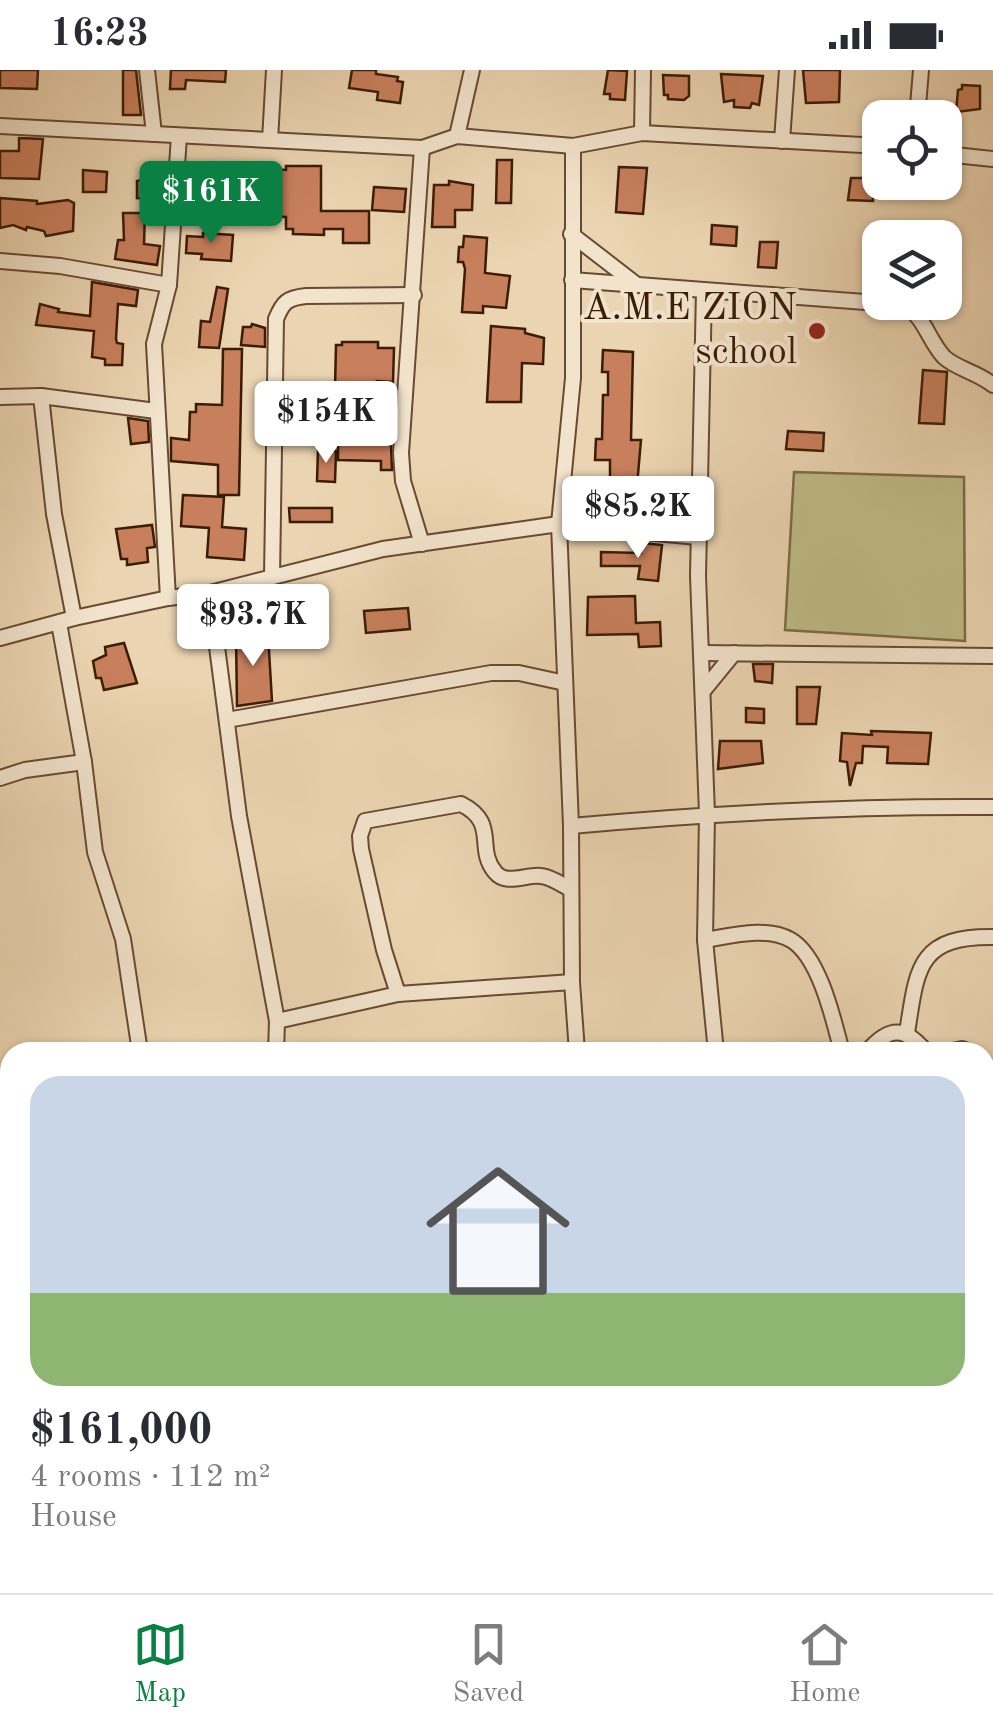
<!DOCTYPE html>
<meta charset="utf-8">
<style>
body{margin:0;font-family:"Old Standard TT",serif;background:#f2f2f3;color:#2b2b33;height:100vh;display:flex;flex-direction:column;font-size:38px;white-space:nowrap}
*{box-sizing:border-box;margin:0}
p{font-size:32px;color:#7c7c81}
.icon{flex:none;width:55px;height:55px;fill:none;stroke:currentColor;stroke-width:2;stroke-linecap:round;stroke-linejoin:round}
.map{position:relative;flex:1;overflow:hidden}
.drawer{position:absolute;left:0px;top:972px;width:995px;height:552px;display:flex;flex-direction:column;background:#fff;border-radius:30px 30px 0 0;box-shadow:0 2px 8px #0004}
.drawer>*{flex:none}
.tools{position:absolute;left:862px;top:30px;display:grid;gap:20px}
.tools a{display:grid;place-items:center;width:100px;height:100px;border-radius:20px;background:#fff;box-shadow:0 2px 8px #0004;font-size:50px}
.price{position:absolute;translate:-50% -85px;padding:0 22px;border-radius:10px;background:#fff;color:#222;font-size:32px;line-height:65px;filter:drop-shadow(0 2px 5px #0008)}
.price::after{content:'';position:absolute;left:50%;top:60px;width:30px;height:22px;margin-left:-15px;background:inherit;clip-path:polygon(0 0,100% 0,50% 100%)}
.price.active{background:#0b8043;color:#fff}
ul{padding:0;list-style:none}
li{display:grid;align-content:center;gap:20px;height:530px;padding:0 30px}
li span{display:grid;place-items:center;height:310px;border-radius:30px;color:#555}
li>.icon{margin-inline-start:auto}
span .icon{width:180px;height:180px;fill:#fffc;stroke-width:1}
li b{font-size:42px}
.status{display:flex;justify-content:space-between;align-items:center;height:70px;padding:0 50px;background:#fff;direction:ltr}
.status svg{height:28px;fill:currentColor}
.menu{display:flex;justify-content:space-around;align-items:center;height:140px;border-top:2px solid #e1e1e2;background:#fff;font-size:28px;color:#7c7c81}
.menu a{display:grid;justify-items:center;gap:5px}
.menu .active{color:#0b8043}
.map>svg:first-child{display:block}
</style>
<div class="status"><b>16:23</b><svg viewBox="0 0 49 12"><path d="M0 12V9h3v3zM5 12V6h3v6zM10 12V3h3v9zM15 12V0h3v12zM26 1h20v11H26zM47 4h2v5h-2z"/></svg></div>
<div class="map">
<svg width="993" height="1523" viewBox="0 0 993 1523">
<rect width="100%" height="100%" fill="#ebd4b1"/>
<filter id="stains"><feTurbulence type="fractalNoise" baseFrequency=".002" numOctaves="4"/><feColorMatrix values="0 0 0 0 .2 0 0 0 0 .09 0 0 0 0 .02 0 0 0 .5 -.17"/></filter>
<radialGradient id="worn" r=".72"><stop offset=".6" stop-color="#630" stop-opacity="0"/><stop offset="1" stop-color="#630" stop-opacity=".3"/></radialGradient>
<!-- green -->
<path fill="#bebb87" stroke="#7c6c46" stroke-width="2.5" d="M794 402 964 407 965 571 785 560Z"/>
<!-- building -->
<g fill="#c87f5c" stroke="#3b1c06" stroke-width="2.5">
<path d="M0 0H38L37 19 0 18Z"/>
<path d="M123 0H136L141 45H123Z"/>
<path d="M171 0H226L225 12 186 10 185 19H170Z"/>
<path d="M352 0H376V4L398 7 397 11 403 12 400 33 377 30 378 22 349 18Z"/>
<path d="M608 0 627 1 625 30 610 29V24H604Z"/>
<path d="M803 0H840L839 32 806 33Z"/>
<path d="M721 4 763 6 759 35 752 33 750 38 734 37V30L724 32Z"/>
<path d="M663 5 689 6V26L684 30 668 29V25H664Z"/>
<path d="M962 15 980 16V39L956 42 958 20 962 19Z"/>
<path d="M19 68 43 69 39 109 0 108V81H19Z"/>
<path d="M497 90H512L511 133H496Z"/>
<path d="M286 96H321V141H369V173H343V159H324V165L293 164V159H286V147L257 146 260 98 286 100Z"/>
<path d="M619 97 647 98 643 144 616 142Z"/>
<path d="M83 100 107 102 106 122H83Z"/>
<path d="M166 105 164 130 137 128V111Z"/>
<path d="M199 106 233 108 231 134 198 132Z"/>
<path d="M851 108H878V120H873V131L848 130Z"/>
<path d="M449 111 473 115 472 140H455V157H432L434 115H449Z"/>
<path d="M374 117 406 119 404 142 372 140Z"/>
<path d="M0 128 37 131V134L68 130 74 133 73 161 46 166 44 161 27 157 26 160 13 155 0 158Z"/>
<path d="M123 143H145L144 174 160 176 157 195 115 189 118 170H124Z"/>
<path d="M712 155 737 157 736 176 711 174Z"/>
<path d="M203 163 233 165 231 191 201 189 202 184 186 183 187 166 203 167Z"/>
<path d="M464 166 487 168 485 203 510 206 506 238 483 236V243L462 242 465 199 463 192H458L459 177H463Z"/>
<path d="M760 172H778L776 198 758 197Z"/>
<path d="M92 212 138 220 136 236 118 234 116 269 117 273 123 274 122 295H105V289L92 287 94 261 36 255 40 234 59 239 58 242 90 246Z"/>
<path d="M217 217 228 219 219 278 199 277 201 251 210 252Z"/>
<path d="M252 254 265 258V277L241 275 243 257H251Z"/>
<path d="M491 256 525 259V263L544 268 543 294 522 293 521 332H487Z"/>
<path d="M342 272H378V278H394L393 312 377 311 381 349H368L367 374 391 375 392 400H381V391L338 390V369H344L345 343H342L343 317H335L336 275H342Z"/>
<path d="M223 279H242L239 425H218V395L171 391V368L189 370 190 342H196V334L222 335Z"/>
<path d="M603 280 633 282 631 370H641L634 450 620 449 622 414 610 413V390H595L596 369H602L603 325H608V302H602Z"/>
<path d="M923 300 947 302 944 354 919 353Z"/>
<path d="M128 348 148 351 149 372 131 374Z"/>
<path d="M788 361 824 363 823 381 786 379Z"/>
<path d="M318 380 336 381 335 412 317 411Z"/>
<path d="M183 425 224 427 222 457 246 459 244 490 207 487 209 458 181 456Z"/>
<path d="M289 438H332V452H290Z"/>
<path d="M152 455 155 477 147 478 148 492 127 495V489H121L116 459Z"/>
<path d="M642 473 662 475 658 511 638 509 640 496H601V482L641 483Z"/>
<path d="M635 526 636 553 660 552 661 576 639 577 638 564 587 565 588 527Z"/>
<path d="M408 538 410 559 366 563 364 541Z"/>
<path d="M260 560 261 564H268L272 631 237 636 236 566Z"/>
<path d="M124 573 137 613 104 620 101 608H96L93 591 106 585 105 577Z"/>
<path d="M753 594H773L772 613 755 611Z"/>
<path d="M797 617H820L816 654H797Z"/>
<path d="M746 638 764 639V653L746 652Z"/>
<path d="M871 661 931 663 928 694 887 693 888 677 863 676 862 693H856L850 716 847 692 840 691 842 663 872 665Z"/>
<path d="M720 671H761L763 693 718 699Z"/>
</g>
<g fill="none" stroke-linecap="round" stroke-linejoin="round">
<defs>
<g id="minor">
<path d="M147 0 154 64"/>
<path d="M917 48 921 0"/>
<path d="M0 56 422 78 457 66 573 76 642 63 880 76"/>
<path d="M642 63 643 0"/>
<path d="M457 66 472 0"/>
<path d="M270 70 274 0"/>
<path d="M782 71 787 0"/>
<path d="M573 76V308L559 454 571 756 572 912 577 982"/>
<path d="M422 78 401 383 403 411 422 474"/>
<path d="M945 84 993 89"/>
<path d="M571 164 637 215"/>
<path d="M0 191 60 196 169 215"/>
<path d="M572 210 905 235C925 248 929 271 944 287 955 298 979 303 993 315"/>
<path d="M704 221 698 506 707 744 705 870 716 982"/>
<path d="M41 326 156 341"/>
<path d="M0 327 41 326 54 444 74 548"/>
<path d="M272 507 276 249C283 232 287 228 306 226L414 225"/>
<path d="M210 523 239 746 277 951 276 982"/>
<path d="M168 528 154 274 169 215 179 66"/>
<path d="M59 553 84 692 95 782 123 869 140 982"/>
<path d="M0 568 74 548 168 528 210 523 383 479 559 454 698 467"/>
<path d="M703 583 993 586"/>
<path d="M703 621 734 583"/>
<path d="M227 650 491 603H519L565 613"/>
<path d="M0 708 25 700 84 692"/>
<path d="M571 756C712 743 851 736 993 737"/>
<path d="M705 870C731 866 766 856 791 870 820 887 834 952 842 982"/>
<path d="M398 924 384 880 361 779 360 766 365 751 461 734C499 753 475 778 495 802 506 816 526 804 541 806 551 807 561 814 570 819"/>
<path d="M277 951 398 924 572 912"/>
<path d="M907 963C917 899 917 866 993 867"/>
<path d="M867 982C889 956 905 956 926 982"/>
<path d="M948 982 962 979 970 982"/>
<path d="M0 1019 10 1017"/>
<path d="M985 1058 993 1126"/>
<path d="M985 1143H993"/>
<path d="M0 1296 5 1334"/>
<path d="M985 1323H993"/>
<path d="M985 1446 993 1448"/>
<path d="M0 1490 10 1489"/>
<path d="M891 1515 940 1523"/>
<path d="M29 1523V1515"/>
<path d="M653 1523 711 1515"/>
<path d="M798 1523V1515"/>
<path d="M817 1523V1515"/>
</g>
</defs>
<!-- minor casing -->
<use href="#minor" stroke="#674a31" stroke-width="18"/>
<!-- minor -->
<use href="#minor" stroke="#f2e3cc" stroke-width="14"/>
</g>
<!-- markers -->
<circle fill="#8f2418" stroke="#f2e3cc" stroke-width="4" cx="817" cy="261" r="10"/>
<g text-anchor="middle" dominant-baseline="central" stroke-width="8" stroke-linejoin="round" paint-order="stroke">
<!-- poi labels -->
<g font-size="38" fill="#3b1c06" stroke="#f2e3cc" text-anchor="end">
<text x="797" y="239">A.M.E ZION<tspan x="797" dy="44">school</tspan></text>
</g>
</g>
<rect width="100%" height="100%" filter="url(#stains)"/>
<rect width="100%" height="100%" fill="url(#worn)"/>
</svg>
<div class="tools">
<a><svg class="icon" aria-label="locate" viewBox="0 0 24 24"><circle cx="12" cy="12" r="6"/><path d="M12 2v4M12 18v4M2 12h4M18 12h4"/></svg></a>
<a><svg class="icon" aria-label="layers" viewBox="0 0 24 24"><path d="M12 4l9 5-9 5-9-5zM3 14l9 5 9-5"/></svg></a>
</div>
<b class="price active" style="left:211px;top:176px">$161K</b>
<b class="price" style="left:326px;top:396px">$154K</b>
<b class="price" style="left:638px;top:491px">$85.2K</b>
<b class="price" style="left:253px;top:599px">$93.7K</b>
<section class="drawer">
<ul>
<li><span style="background:linear-gradient(#c9d6e8 70%,#8fb573 0)"><svg class="icon" aria-label="home" viewBox="0 0 24 24"><path d="M3 11l9-7 9 7M6 9v11h12V9"/></svg></span><div><b>$161,000</b><p>4 rooms · 112 m²</p><p>House</p></div></li>
</ul>
</section>
</div>
<nav class="menu">
<a class="active"><svg class="icon" aria-label="map" viewBox="0 0 24 24"><path d="M3 6l6-2 6 2 6-2v14l-6 2-6-2-6 2zM9 4v14M15 6v14"/></svg>Map</a>
<a><svg class="icon" aria-label="saved" viewBox="0 0 24 24"><path d="M7 4h10v16l-5-4-5 4z"/></svg>Saved</a>
<a><svg class="icon" aria-label="home" viewBox="0 0 24 24"><path d="M3 11l9-7 9 7M6 9v11h12V9"/></svg>Home</a>
</nav>
